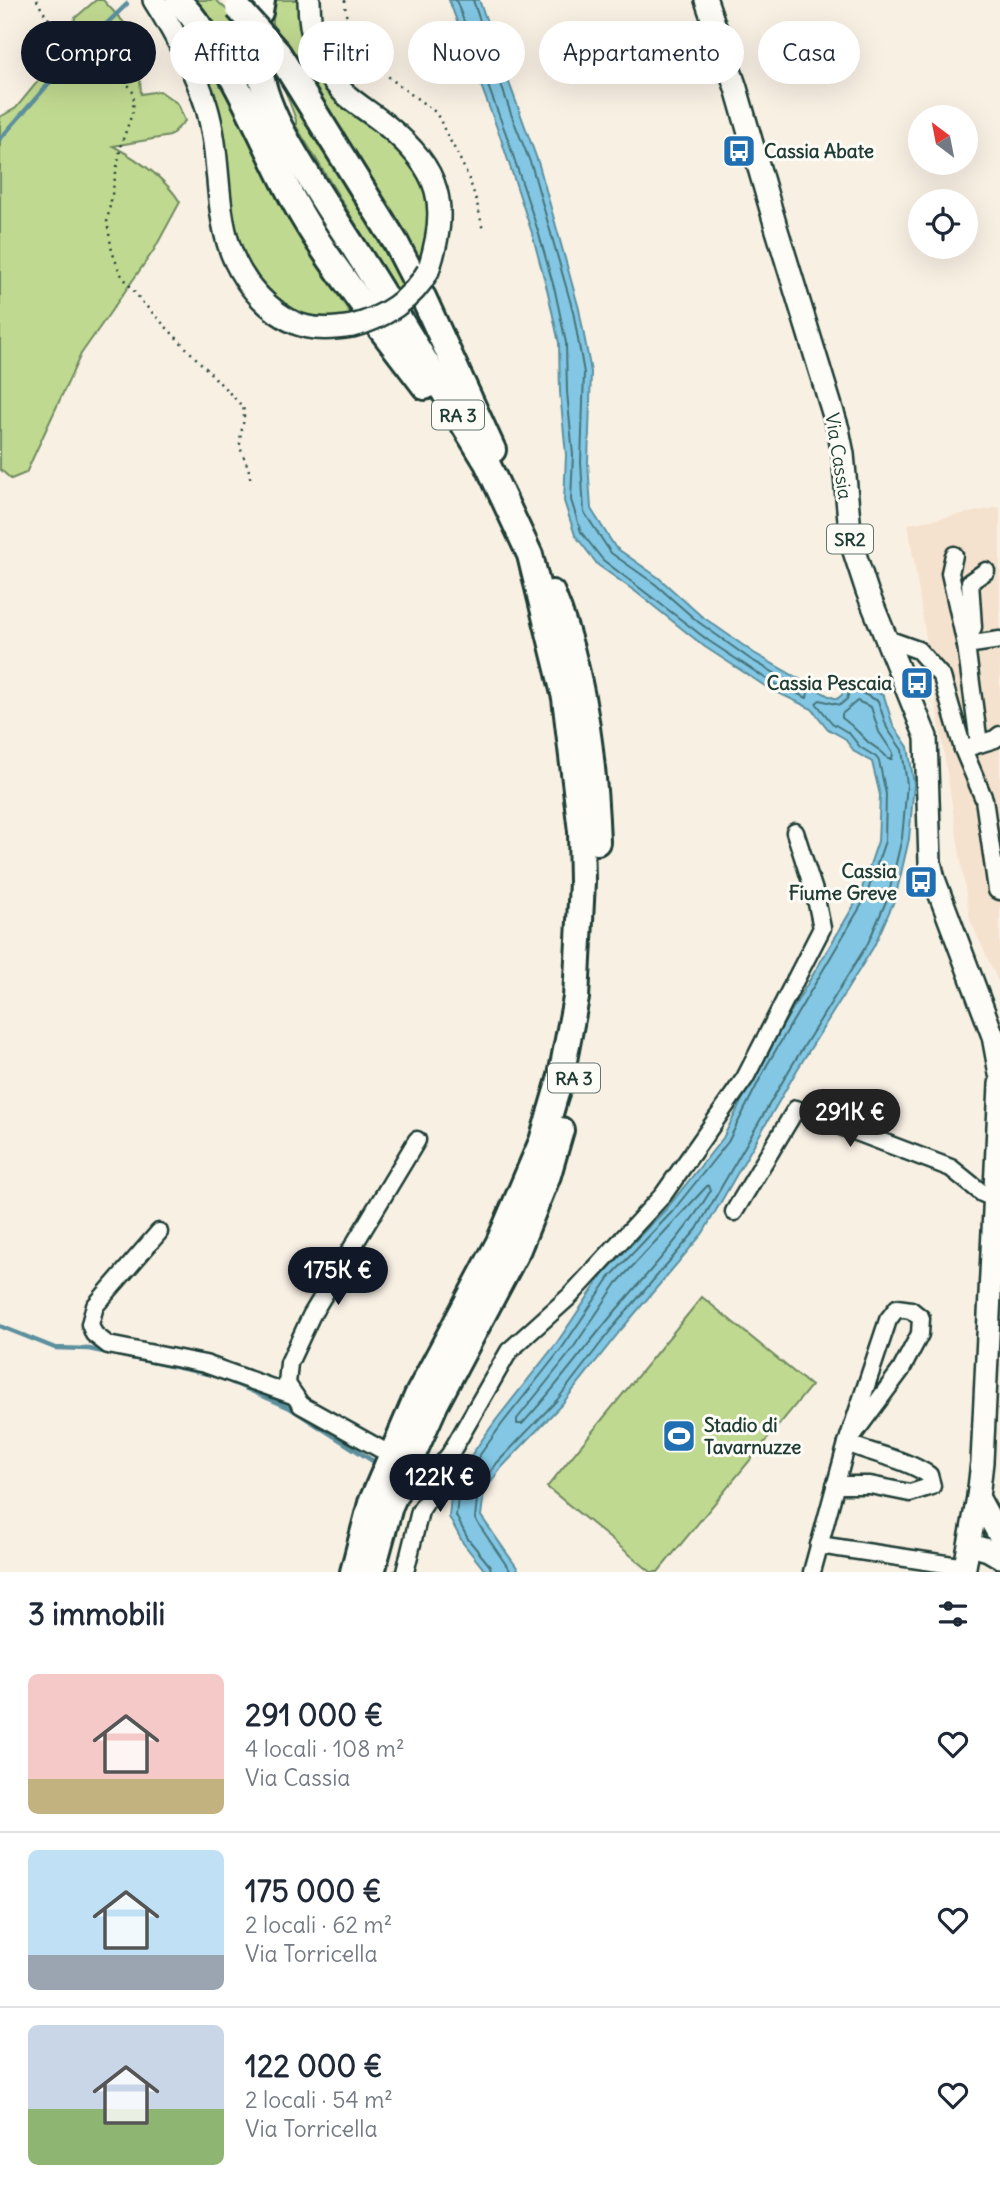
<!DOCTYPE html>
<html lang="it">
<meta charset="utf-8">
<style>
body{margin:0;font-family:Delius,sans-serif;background:#f2f2f3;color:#1f2937;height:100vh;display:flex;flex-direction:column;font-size:26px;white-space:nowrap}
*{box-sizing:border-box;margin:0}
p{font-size:23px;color:#747a83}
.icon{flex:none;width:38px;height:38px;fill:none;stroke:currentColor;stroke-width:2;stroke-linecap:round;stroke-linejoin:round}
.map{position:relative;height:1572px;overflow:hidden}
.side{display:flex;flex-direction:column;background:#fff;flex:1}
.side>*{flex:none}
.guide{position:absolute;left:21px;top:21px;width:959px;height:63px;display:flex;gap:14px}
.needle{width:46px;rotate:328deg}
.buttons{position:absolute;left:908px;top:105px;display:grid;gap:14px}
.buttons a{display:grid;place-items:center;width:70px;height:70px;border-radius:50%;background:#fff;box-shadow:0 7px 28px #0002;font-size:35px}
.price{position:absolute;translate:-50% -60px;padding:0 16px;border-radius:24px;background:#111827;color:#fff;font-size:23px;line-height:46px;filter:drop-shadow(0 2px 4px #0008)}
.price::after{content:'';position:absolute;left:50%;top:42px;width:21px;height:16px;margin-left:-10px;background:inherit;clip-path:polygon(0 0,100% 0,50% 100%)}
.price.on{background:#222;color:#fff}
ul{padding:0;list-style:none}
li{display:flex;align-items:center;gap:21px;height:175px;padding:0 28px}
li+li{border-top:2px solid #e0e1e3}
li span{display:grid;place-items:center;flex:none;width:196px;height:140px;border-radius:10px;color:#555}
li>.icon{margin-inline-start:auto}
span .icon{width:84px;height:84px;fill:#fffc;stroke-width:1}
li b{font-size:30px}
h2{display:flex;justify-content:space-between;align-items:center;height:84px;padding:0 28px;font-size:30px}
.chip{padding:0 24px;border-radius:32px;background:#fff;box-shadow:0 7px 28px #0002;font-size:24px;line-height:63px}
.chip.on{background:#111827;color:#fff}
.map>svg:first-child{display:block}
</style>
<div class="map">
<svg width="1000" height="1572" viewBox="0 0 1000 1572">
<rect width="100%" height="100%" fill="#f9f0e4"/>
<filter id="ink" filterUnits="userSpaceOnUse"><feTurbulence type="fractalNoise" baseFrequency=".0143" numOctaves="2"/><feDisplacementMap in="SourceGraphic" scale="14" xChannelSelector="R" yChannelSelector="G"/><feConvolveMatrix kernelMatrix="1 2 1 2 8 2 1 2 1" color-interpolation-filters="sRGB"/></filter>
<g filter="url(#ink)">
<!-- built -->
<path fill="#f5e2ce" d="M1000 507V986L970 920 908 524Z"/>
<!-- green -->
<g fill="#c0d990" stroke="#708b62" stroke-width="2">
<path d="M96 0H103L146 46 152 60 140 79 141 94 160 91 178 104 185 121 170 136 113 146C137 159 165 178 180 202L154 250 81 354 26 473 11 479 0 469V117L16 108 66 47 75 18Z"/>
<path d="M187 0H216L237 19 241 27 252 95Z"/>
<path d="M275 0H302L305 38 398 146 417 172 429 200 431 216 421 267 272 30Z"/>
<path d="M175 13 208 52 314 258 352 316C312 326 279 313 255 278 251 271 244 264 241 256 231 227 233 196 227 166 216 120 197 74 183 28Z"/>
<path d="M278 71 410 282 398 293 296 126V120Z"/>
<path d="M702 1297 811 1386 658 1572H651L547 1487Z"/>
</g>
<!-- water -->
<path fill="#83c7e4" stroke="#5b909e" stroke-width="2" d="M449 0H479L539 165 579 309 591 372 588 462 591 509 615 547 659 578 700 615 754 653 829 696 837 699 842 695 847 681 854 680 884 696 893 725 908 747 914 784 909 839 895 899 874 946 797 1070 703 1233 620 1331 562 1404 502 1467 484 1492 481 1516 520 1572H486L463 1543 449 1517 451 1496 458 1474 496 1420 556 1344 604 1273 667 1208 723 1138 761 1062 859 897 878 841 880 795 872 762 855 752 844 738 828 729 812 709 768 688 705 647 636 592 598 565 575 535 564 501 566 455 560 392 559 343 548 293 532 233 500 136Z"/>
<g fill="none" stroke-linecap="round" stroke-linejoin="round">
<!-- shore -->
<g stroke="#47747a" stroke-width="2">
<path d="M456 0 506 134 538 231 555 291 566 343 567 392 573 455 571 500 581 532 603 560 709 641 771 682 807 698 808 692 750 659 697 621 655 584 611 553 584 512 581 462 584 373 573 311 532 167 511 114 473 0"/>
<path d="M857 701 871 707 879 732 893 753 892 759H888C882 749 872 747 865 739 857 731 852 725 842 718V714Z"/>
<path d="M708 1185 711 1190C682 1239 644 1276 608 1320 579 1355 553 1391 522 1424H517V1419L569 1354 617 1283Z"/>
<path d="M491 1572 490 1566 468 1539 456 1516 458 1497 464 1477 502 1424 562 1348 610 1277 672 1212 728 1142 767 1065 865 899 885 841 886 794 879 761 876 757 860 747 849 733 832 723 816 703 820 700 840 705 847 699 850 689H854L878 701 887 728 902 750 907 784 902 838 888 897 868 943 791 1067 697 1229 614 1326 557 1400 497 1463 478 1489 475 1519 511 1572"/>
</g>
<!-- stream -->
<g stroke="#5b909e" stroke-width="4.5">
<path d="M0 139 75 54 127 4"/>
<path d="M0 1326 55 1348 89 1349 213 1375"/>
<path d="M224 1379 290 1408 376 1463"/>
</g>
<defs>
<g id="minor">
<path d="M954 555 950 573 966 645"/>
<path d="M887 639 918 650 942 677 963 749 995 739 1000 735"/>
<path d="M966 645 973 627 970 582 986 571"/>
<path d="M979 744 966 645 1000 640"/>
<path d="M963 749 984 799 997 890 1000 891"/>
<path d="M734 1212 796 1109 951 1168 982 1193 994 1198"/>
<path d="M159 1232 95 1306 90 1324 94 1334 108 1345 205 1364 295 1396"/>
<path d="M384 1451 301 1405 287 1384 289 1363 311 1316 417 1140"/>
<path d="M426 1484 450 1454 509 1351 570 1296 663 1195 745 1078 822 928 815 894 795 832"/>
<path d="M835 1485H870L910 1493 932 1486 929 1475C904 1458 874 1455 847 1443"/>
<path d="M819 1545 966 1567"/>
<path d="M405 1572 420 1511 430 1496 421 1477"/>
<path d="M812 1572 847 1443 888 1320 897 1308 911 1310 921 1318 920 1334 901 1370 847 1443"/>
</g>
<g id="major">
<path d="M154 0C175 33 194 68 206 105 228 177 204 248 268 305 295 329 316 332 352 326"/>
<path d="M309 0C309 33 319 69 344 93 357 105 373 114 386 125 441 170 450 205 428 271"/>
<path d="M706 0 736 88 776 227 838 429 843 454 851 542 867 591 926 737 930 862 934 879 993 1036 1000 1074"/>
<path d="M978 1497 1000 1537"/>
<path d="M970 1545 988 1550 1000 1557"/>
<path d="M964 1572 978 1497 982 1462 1000 1084"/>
</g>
<g id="highway">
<path d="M178 0C232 58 258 134 295 203 315 240 341 275 366 309"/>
<path d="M260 12 262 0"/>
<path d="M257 49C260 102 290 147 317 190 340 227 364 262 386 299"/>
<path d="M278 53 396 243 413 276"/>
<path d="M423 297 493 450"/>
<path d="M380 328 425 387"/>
<path d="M552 593C583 666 594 762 597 842"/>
<path d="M353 1572 371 1503 417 1396 499 1242 542 1141 561 1076 576 998 582 882 581 831 565 698 530 555 487 463 399 318"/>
<path d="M372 1572 390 1506 436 1403 518 1249 548 1175 561 1130"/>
</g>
</defs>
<!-- minor casing -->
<use href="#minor" stroke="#1f3d34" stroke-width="21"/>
<!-- major casing -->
<use href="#major" stroke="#1f3d34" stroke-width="26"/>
<!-- highway casing -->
<use href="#highway" stroke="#1f3d34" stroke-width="30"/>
<!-- path -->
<g stroke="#1f3d34" stroke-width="2.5" stroke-dasharray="2 5" stroke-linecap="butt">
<path d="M37 0C52 35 100 61 129 86L134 94 133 111 121 145 107 222 112 251 120 273 143 303 243 407C246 420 241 428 240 441 239 453 249 462 250 478"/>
<path d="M345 0C344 52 397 83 434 111 441 119 442 126 447 135 466 168 477 194 483 232"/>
</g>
<!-- minor -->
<use href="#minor" stroke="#fdfcf7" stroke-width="16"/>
<!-- major -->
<use href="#major" stroke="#fdfcf7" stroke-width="21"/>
<!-- highway -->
<use href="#highway" stroke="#fdfcf7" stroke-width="24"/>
<defs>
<path id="major-bridge" d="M352 326C382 319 413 299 428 271"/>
<path id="highway-bridge" d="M238 8 278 53"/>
</defs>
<!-- major-bridge casing -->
<use href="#major-bridge" stroke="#1f3d34" stroke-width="26" stroke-linecap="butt"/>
<!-- highway-bridge casing -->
<use href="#highway-bridge" stroke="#1f3d34" stroke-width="30" stroke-linecap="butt"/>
<!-- major-bridge -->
<use href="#major-bridge" stroke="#fdfcf7" stroke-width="21"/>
<!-- highway-bridge -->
<use href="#highway-bridge" stroke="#fdfcf7" stroke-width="24"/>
</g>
</g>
<!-- icons -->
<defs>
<symbol id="bus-square" viewBox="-11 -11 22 22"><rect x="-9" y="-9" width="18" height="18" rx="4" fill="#1f6fb2" stroke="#fdfcf7"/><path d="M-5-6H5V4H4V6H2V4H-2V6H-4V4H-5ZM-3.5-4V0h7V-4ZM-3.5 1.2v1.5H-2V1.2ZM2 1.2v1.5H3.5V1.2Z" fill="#fff"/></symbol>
<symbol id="stadium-square" viewBox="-11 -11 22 22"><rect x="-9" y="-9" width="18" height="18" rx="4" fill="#1f6fb2" stroke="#fdfcf7"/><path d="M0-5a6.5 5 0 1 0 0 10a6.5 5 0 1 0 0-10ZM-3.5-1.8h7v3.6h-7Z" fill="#fff"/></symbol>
</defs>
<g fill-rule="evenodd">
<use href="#bus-square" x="720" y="132" width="38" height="38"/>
<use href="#bus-square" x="898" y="664" width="38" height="38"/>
<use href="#bus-square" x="902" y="863" width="38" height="38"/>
<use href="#stadium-square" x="660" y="1417" width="38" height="38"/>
</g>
<g text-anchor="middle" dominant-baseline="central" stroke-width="6" stroke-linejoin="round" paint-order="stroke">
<!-- shield labels -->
<g fill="#fdfcf7" stroke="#62766e" stroke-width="2">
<rect x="432" y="400.5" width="52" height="29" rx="5"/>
<rect x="827" y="524.5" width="46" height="29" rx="5"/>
<rect x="548" y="1063.5" width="52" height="29" rx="5"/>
</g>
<g font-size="18" font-weight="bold" fill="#1f3d34">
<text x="458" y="415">RA 3</text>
<text x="850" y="539">SR2</text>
<text x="574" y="1078">RA 3</text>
</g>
<!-- poi labels -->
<g font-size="19" font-weight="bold" fill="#1f3d34" stroke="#fdfcf7" text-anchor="start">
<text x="764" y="151">Cassia Abate</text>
<text x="892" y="683" text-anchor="end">Cassia Pescaia</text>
<text x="897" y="871" text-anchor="end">Cassia<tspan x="897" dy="22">Fiume Greve</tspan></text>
<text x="704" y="1425">Stadio di<tspan x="704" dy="22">Tavarnuzze</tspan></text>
</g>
<!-- street labels -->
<g font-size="19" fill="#1f3d34" stroke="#fdfcf7">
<text transform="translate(839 456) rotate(81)">Via Cassia</text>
</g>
</g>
</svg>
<div class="buttons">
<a><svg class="needle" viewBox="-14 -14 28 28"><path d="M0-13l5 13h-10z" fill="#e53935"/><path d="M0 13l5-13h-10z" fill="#747a83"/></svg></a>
<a><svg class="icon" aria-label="locate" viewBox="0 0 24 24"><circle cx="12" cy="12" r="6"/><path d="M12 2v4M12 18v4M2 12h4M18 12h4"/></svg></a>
</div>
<b class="price on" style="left:850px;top:1149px">291K €</b>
<b class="price" style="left:338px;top:1307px">175K €</b>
<b class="price" style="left:440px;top:1514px">122K €</b>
<div class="guide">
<a class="chip on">Compra</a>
<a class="chip">Affitta</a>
<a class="chip">Filtri</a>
<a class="chip">Nuovo</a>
<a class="chip">Appartamento</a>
<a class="chip">Casa</a>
</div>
</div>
<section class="side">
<h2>3 immobili<svg class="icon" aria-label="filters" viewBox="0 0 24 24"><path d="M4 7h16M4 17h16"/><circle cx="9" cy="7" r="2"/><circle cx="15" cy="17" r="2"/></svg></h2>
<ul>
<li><span style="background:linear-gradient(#f6c9c9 75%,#c2b280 0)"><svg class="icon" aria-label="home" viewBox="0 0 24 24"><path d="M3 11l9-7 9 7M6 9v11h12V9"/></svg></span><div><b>291 000 €</b><p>4 locali · 108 m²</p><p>Via Cassia</p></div><svg class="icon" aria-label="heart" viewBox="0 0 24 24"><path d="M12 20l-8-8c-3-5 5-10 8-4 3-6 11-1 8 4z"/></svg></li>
<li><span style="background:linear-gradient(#bfe0f5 75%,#9aa5b1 0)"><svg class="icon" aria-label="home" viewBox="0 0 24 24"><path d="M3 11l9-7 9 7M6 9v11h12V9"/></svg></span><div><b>175 000 €</b><p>2 locali · 62 m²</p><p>Via Torricella</p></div><svg class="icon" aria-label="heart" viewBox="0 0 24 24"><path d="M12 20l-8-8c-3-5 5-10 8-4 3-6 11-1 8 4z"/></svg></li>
<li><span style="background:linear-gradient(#c9d6e8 60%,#8fb573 0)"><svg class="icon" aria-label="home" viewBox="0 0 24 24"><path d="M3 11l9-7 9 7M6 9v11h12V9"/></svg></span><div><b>122 000 €</b><p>2 locali · 54 m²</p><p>Via Torricella</p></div><svg class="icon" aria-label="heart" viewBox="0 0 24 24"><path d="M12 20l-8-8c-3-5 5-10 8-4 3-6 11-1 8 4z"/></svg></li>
</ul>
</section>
